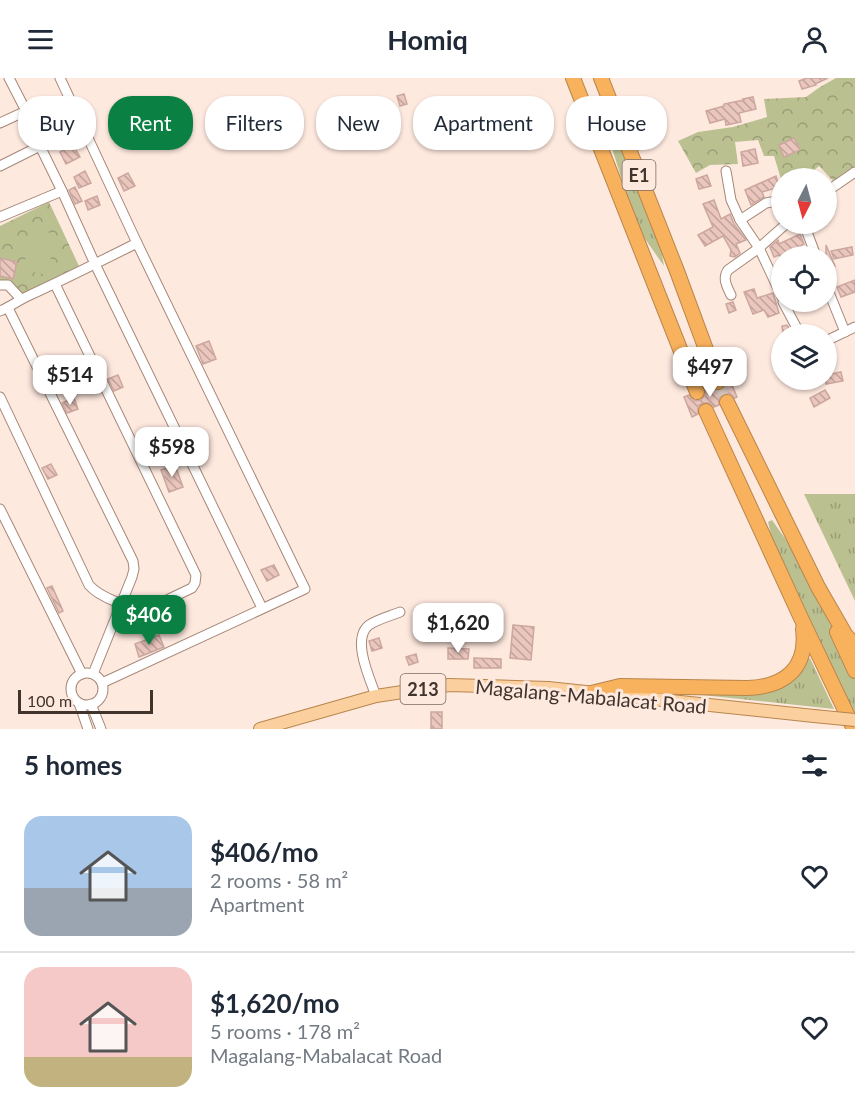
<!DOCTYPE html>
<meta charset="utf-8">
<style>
body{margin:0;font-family:Lato,sans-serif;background:#f6f6f7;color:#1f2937;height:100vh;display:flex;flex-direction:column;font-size:22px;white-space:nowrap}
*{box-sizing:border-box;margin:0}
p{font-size:20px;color:#747a83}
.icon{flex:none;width:33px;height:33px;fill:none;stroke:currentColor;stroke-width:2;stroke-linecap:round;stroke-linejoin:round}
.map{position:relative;height:651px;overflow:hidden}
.sheet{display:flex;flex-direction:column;background:#fff;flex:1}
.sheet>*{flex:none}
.hud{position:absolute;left:18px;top:18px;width:819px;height:54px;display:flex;gap:12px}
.needle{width:39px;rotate:186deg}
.buttons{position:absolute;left:771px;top:90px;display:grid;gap:12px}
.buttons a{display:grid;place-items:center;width:66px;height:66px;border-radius:50%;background:#fff;box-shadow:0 2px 4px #0004;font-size:30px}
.scale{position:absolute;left:18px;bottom:15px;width:135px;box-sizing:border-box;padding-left:6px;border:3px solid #41342d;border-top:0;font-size:16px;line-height:21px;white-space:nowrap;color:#41342d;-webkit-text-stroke:4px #fee9df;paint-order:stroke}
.price{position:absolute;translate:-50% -51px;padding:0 14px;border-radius:12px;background:#fff;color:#222;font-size:20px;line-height:39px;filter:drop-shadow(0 2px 3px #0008)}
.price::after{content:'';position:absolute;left:50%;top:36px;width:18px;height:14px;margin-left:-9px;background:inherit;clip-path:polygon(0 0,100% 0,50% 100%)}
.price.on{background:#0b8043;color:#fff}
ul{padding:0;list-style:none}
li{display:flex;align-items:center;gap:18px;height:150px;padding:0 24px}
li+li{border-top:2px solid #e0e1e3}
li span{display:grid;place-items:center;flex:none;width:168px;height:120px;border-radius:18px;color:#555}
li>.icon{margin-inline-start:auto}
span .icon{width:72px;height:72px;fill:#fffc;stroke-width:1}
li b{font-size:26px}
h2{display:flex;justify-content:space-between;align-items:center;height:72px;padding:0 24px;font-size:26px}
.tag{padding:0 21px;border-radius:24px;background:#fff;box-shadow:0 2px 4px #0004;font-size:21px;line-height:54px}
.tag.on{background:#0b8043;color:#fff}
header{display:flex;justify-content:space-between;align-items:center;height:78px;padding:0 24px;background:#fff;font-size:27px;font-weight:700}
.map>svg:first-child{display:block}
</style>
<header><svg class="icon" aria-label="menu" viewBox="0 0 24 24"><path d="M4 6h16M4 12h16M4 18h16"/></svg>Homiq<svg class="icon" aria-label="person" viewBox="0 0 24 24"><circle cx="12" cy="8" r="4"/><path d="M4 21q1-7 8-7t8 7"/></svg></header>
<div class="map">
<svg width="855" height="651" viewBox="0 0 855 651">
<defs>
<pattern id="grass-tufts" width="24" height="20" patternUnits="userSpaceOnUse" patternTransform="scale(1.5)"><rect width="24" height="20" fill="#bbc091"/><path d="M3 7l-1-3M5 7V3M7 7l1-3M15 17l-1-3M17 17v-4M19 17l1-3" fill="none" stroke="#9a9d77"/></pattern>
<pattern id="forest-crowns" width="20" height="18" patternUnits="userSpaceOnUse" patternTransform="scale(1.5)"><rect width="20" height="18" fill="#bbc091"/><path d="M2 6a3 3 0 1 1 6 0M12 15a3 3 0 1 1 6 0" fill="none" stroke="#9a9d77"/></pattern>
<pattern id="building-back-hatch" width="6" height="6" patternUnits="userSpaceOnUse" patternTransform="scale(1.5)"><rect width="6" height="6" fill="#ebc6be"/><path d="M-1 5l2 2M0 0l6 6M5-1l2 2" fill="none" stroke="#c0a29b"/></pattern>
</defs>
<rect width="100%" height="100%" fill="#fee9df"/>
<!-- grass -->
<g fill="url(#grass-tufts)">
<path d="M605 20 658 152 664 188 643 158 630 127 609 61 599 21Z"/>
<path d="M804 416H855V523Z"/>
<path d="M772 442 801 483 855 600V640L774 469 768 444Z"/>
<path d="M810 580 834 631 702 617V611L758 613Z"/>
</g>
<!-- forest -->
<g fill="url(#forest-crowns)">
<path d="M836 0H855V89L833 103 819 88 805 100 781 101 774 78H764L758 62 735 64 738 86 710 87 696 95 678 63 698 54 733 49 767 39 764 21 806 19 820 9Z"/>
<path d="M49 124 79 188 18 218 0 206V148Z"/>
</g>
<!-- pitch -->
<path fill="#bbc091" d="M32 151 56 156 47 197 23 192Z"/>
<!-- building -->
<g fill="url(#building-back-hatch)" stroke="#cba79f" stroke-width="1.5">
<path d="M807 0H828L815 6 816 7 802 11 799 3Z"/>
<path d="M404 16 407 26 400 28 397 18Z"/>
<path d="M753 19 756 31 739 35 741 44 726 47 725 41 710 45 706 33 724 28V26L744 22 743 21Z"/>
<path d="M794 60 800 72 784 79 779 67Z"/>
<path d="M73 67 80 79 66 86 60 74Z"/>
<path d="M755 71 758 85 743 88 741 74Z"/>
<path d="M85 93 91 105 79 110 74 99Z"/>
<path d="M128 95 135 108 124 113 118 100Z"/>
<path d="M707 97 711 108 699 111 696 101Z"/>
<path d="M776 98 779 109 762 114 764 119 751 127 745 112Z"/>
<path d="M75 109 82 123 75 126 69 112Z"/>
<path d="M97 118 100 127 88 132 85 123Z"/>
<path d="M714 122 721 141 730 136 734 146 746 162 736 166 740 175 735 179 730 178 731 172 723 158 705 168 698 157 713 149 703 126Z"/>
<path d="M800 156 804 166 791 173 793 178H780L779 177 774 179 770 169 778 162 779 166Z"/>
<path d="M826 167 835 188 826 192Z"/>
<path d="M852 169 853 177 834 181 831 173Z"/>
<path d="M0 180 17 184 13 201 0 198Z"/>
<path d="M855 202V214L841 219 837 209Z"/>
<path d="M754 211 757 220 773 215 779 235 768 239 764 232 753 236 744 214Z"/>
<path d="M733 224 736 232 729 235 726 226Z"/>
<path d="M787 247 792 256H783L782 248Z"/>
<path d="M209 263 216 281 203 286 196 268Z"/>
<path d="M841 294 843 303 826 306V297Z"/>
<path d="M118 297 123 309 114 313 108 301Z"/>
<path d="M729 300 737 319 735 320 732 317 728 315 724 316 719 320V327L714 329 711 325H703L698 328V336L692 339 684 319 689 317 695 323 701 322 706 316 705 310 710 308 716 313 722 312 725 309 726 301Z"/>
<path d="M825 312 830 320 814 329 810 320Z"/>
<path d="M74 320 78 331 67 335 62 325Z"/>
<path d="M51 386 57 397 48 401 42 390Z"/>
<path d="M175 387 183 409 169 414 161 392Z"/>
<path d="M274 487 279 497 267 503 261 492Z"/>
<path d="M52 508 63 533 59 535 47 510Z"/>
<path d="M165 537 169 548 159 552 154 540Z"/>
<path d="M513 547 534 549 531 582 510 580Z"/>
<path d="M159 557 164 569 139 579 135 566Z"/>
<path d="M379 560 382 570 372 573 369 563Z"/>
<path d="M448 570 469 571 468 581H448Z"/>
<path d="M416 576 418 584 409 587 406 579Z"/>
<path d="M474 580 501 581V590H474Z"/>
<rect x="431" y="634" width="11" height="17"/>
</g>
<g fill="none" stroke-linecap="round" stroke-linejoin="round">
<!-- highway-tunnel -->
<path stroke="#d8c5bb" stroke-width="14" stroke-dasharray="14 7" stroke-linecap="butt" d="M718 304 727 324"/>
<defs>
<g id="minor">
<path d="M9 0 26 33 40 68 62 113 95 186 262 530"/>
<path d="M60 0 137 165 305 511 102 605"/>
<path d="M0 45 26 33"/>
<path d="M0 88 40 68"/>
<path d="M726 93 731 122 740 142 766 125 782 122"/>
<path d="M826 114 855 94"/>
<path d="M0 139 62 113"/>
<path d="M740 142 759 170 782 219"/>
<path d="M804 146 816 178"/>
<path d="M0 207H8L21 221"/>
<path d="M826 207 845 254"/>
<path d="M731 217C727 209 722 200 728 192L759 170 786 146"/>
<path d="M783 224 800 256"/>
<path d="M8 230 133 483 134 491 132 499 93 596"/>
<path d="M0 233C10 229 19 222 28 218 65 201 101 183 137 165"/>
<path d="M826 263 855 249"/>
<path d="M0 319 89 507C99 519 132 532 148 531L192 510 195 505 196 497 55 206"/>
<path d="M0 431 82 596"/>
<circle cx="87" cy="611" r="16"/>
<path d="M376 618C370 601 351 561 369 547 378 541 390 538 400 534"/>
<path d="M79 625 88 651"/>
<path d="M91 626 101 651"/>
</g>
<path id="major" d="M260 651 376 618 449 607 548 610 814 638"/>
<g id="highway">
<path d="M573 0 697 314"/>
<path d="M601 0 677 193 718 304"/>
<path d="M727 324 818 509 845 556 855 568"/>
<path d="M706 333 801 540 854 651"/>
<path d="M837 554 855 593"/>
<path d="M591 615 620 608 747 610C785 609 808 590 803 551"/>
</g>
</defs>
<!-- minor casing -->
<use href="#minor" stroke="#a68777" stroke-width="11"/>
<!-- major casing -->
<use href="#major" stroke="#b8854c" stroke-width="14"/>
<!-- highway casing -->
<use href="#highway" stroke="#b8854c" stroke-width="16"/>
<!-- minor -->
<use href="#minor" stroke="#fff" stroke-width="9"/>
<!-- major -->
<use href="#major" stroke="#fbd09e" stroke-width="12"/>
<!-- highway -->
<use href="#highway" stroke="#f8b15d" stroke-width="14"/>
<defs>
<path id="major-bridge" d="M814 638 855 642"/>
</defs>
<!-- major-bridge casing -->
<use href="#major-bridge" stroke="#b8854c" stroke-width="14" stroke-linecap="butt"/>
<!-- major-bridge -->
<use href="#major-bridge" stroke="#fbd09e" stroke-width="12"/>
</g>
<g text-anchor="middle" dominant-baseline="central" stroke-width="6" stroke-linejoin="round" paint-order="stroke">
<!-- shield labels -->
<g fill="#fee9df" stroke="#7a6a62" stroke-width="1.5">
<rect x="622.5" y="82" width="33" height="30" rx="4.5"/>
<rect x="400.5" y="596" width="45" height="30" rx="4.5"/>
</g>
<g font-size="18" font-weight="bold" fill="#41342d">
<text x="639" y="97">E1</text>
<text x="423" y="611">213</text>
</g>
<!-- street labels -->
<g font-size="20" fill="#41342d" stroke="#fee9df">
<text transform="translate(591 618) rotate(5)">Magalang-Mabalacat Road</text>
</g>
</g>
</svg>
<div class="buttons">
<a><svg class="needle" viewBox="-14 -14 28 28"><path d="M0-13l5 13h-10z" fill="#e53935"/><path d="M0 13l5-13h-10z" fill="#747a83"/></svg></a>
<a><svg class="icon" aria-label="locate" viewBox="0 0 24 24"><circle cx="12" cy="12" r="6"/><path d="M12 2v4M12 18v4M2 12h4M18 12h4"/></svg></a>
<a><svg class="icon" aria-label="layers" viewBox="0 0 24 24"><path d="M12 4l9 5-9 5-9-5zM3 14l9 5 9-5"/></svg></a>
</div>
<div class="scale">100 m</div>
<b class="price" style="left:710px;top:320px">$497</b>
<b class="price" style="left:70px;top:328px">$514</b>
<b class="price" style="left:172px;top:400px">$598</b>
<b class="price on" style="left:149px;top:568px">$406</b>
<b class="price" style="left:458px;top:576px">$1,620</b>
<div class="hud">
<a class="tag">Buy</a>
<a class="tag on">Rent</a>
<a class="tag">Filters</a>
<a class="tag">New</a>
<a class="tag">Apartment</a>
<a class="tag">House</a>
</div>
</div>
<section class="sheet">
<h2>5 homes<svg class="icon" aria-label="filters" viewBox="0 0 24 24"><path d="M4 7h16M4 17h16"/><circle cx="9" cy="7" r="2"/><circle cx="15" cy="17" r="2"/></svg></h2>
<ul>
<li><span style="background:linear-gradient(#a9c7e8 60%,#9aa5b1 0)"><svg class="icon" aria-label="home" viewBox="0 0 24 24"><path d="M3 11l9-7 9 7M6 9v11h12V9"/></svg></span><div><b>$406/mo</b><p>2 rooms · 58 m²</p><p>Apartment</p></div><svg class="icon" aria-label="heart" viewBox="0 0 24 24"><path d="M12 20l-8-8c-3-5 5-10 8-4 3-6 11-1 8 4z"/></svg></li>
<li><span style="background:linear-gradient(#f6c9c9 75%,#c2b280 0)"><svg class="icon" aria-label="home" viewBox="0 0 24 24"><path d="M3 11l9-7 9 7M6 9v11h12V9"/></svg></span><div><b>$1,620/mo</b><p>5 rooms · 178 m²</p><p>Magalang-Mabalacat Road</p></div><svg class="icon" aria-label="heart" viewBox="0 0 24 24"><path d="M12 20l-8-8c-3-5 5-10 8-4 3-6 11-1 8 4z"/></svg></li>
</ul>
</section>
